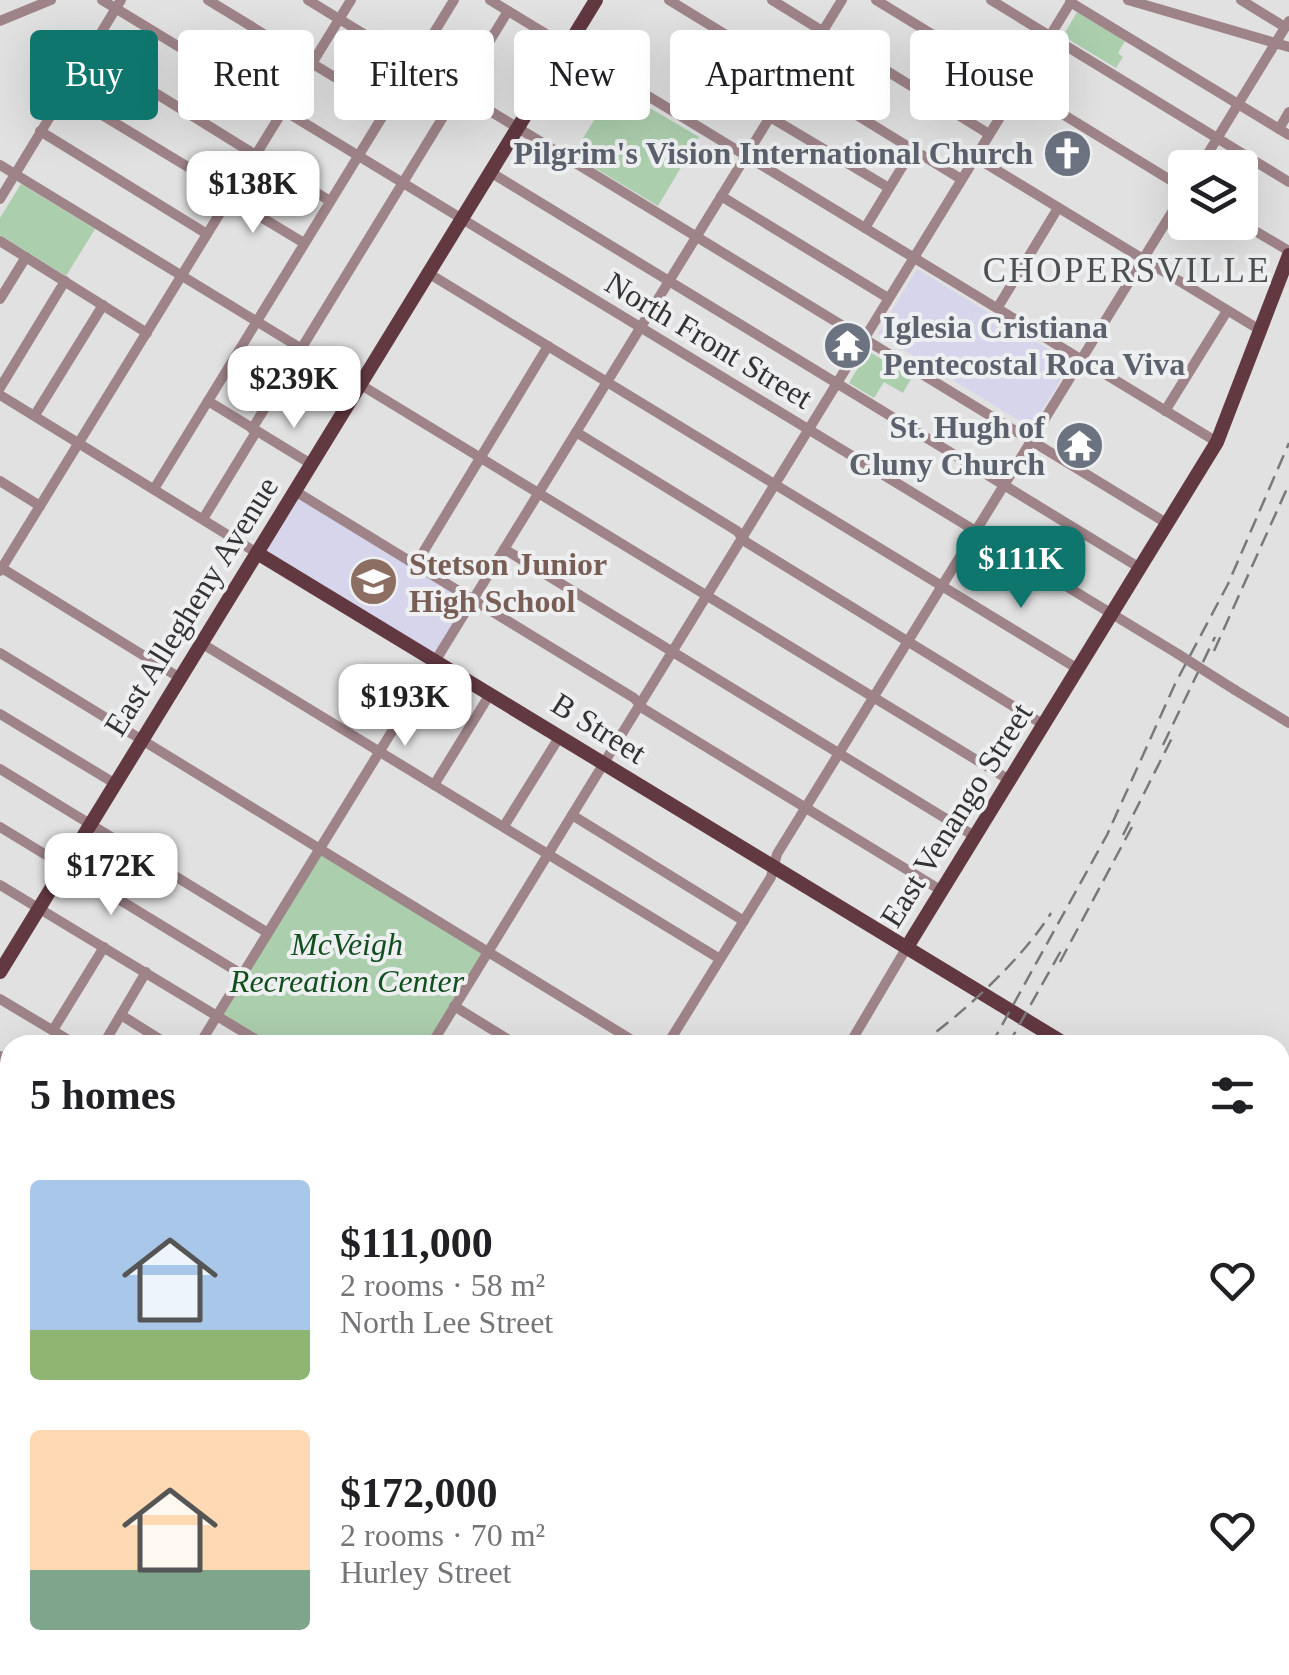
<!DOCTYPE html>
<meta charset="utf-8">
<style>
body{margin:0;font-family:Georgia,serif;background:#f2f2f2;color:#202124;height:100vh;display:flex;flex-direction:column;font-size:38px;white-space:nowrap}
*{box-sizing:border-box;margin:0}
p{font-size:32px;color:#757577}
.icon{flex:none;width:55px;height:55px;fill:none;stroke:currentColor;stroke-width:2;stroke-linecap:round;stroke-linejoin:round}
.map{position:relative;flex:1;overflow:hidden}
.drawer{position:absolute;left:0px;top:1035px;width:1290px;height:640px;display:flex;flex-direction:column;background:#fff;border-radius:30px 30px 0 0;box-shadow:0 10px 40px #0002}
.drawer>*{flex:none}
.banner{position:absolute;left:30px;top:30px;width:1230px;height:90px;display:flex;gap:20px}
.fabs{position:absolute;left:1168px;top:150px;display:grid;gap:20px}
.fabs a{display:grid;place-items:center;width:90px;height:90px;border-radius:10px;background:#fff;box-shadow:0 10px 40px #0002;font-size:50px}
.price{position:absolute;translate:-50% -85px;padding:0 22px;border-radius:20px;background:#fff;color:#222;font-size:32px;line-height:65px;filter:drop-shadow(0 2px 5px #0008)}
.price::after{content:'';position:absolute;left:50%;top:60px;width:30px;height:22px;margin-left:-15px;background:inherit;clip-path:polygon(0 0,100% 0,50% 100%)}
.price.on{background:#0f766e;color:#fff}
ul{padding:0;list-style:none}
li{display:flex;align-items:center;gap:30px;height:250px;padding:0 30px}
li span{display:grid;place-items:center;flex:none;width:280px;height:200px;border-radius:10px;color:#555}
li>.icon{margin-inline-start:auto}
span .icon{width:120px;height:120px;fill:#fffc;stroke-width:1}
li b{font-size:42px}
h2{display:flex;justify-content:space-between;align-items:center;height:120px;padding:0 30px;font-size:42px}
.chip{padding:0 35px;border-radius:10px;background:#fff;box-shadow:0 10px 40px #0002;font-size:35px;line-height:90px}
.chip.on{background:#0f766e;color:#fff}
.map>svg:first-child{display:block}
</style>
<div class="map">
<svg width="1289" height="1675" viewBox="0 0 1289 1675">
<rect width="100%" height="100%" fill="#e1e1e2"/>
<!-- education -->
<g fill="#d7d5eb">
<path d="M917 269 1071 363 1031 428 878 334Z"/>
<path d="M295 491 473 599 436 660 257 553Z"/>
<path d="M10 1613V1665H39L33 1675H0V1629Z"/>
</g>
<!-- green -->
<g fill="#abcead">
<path d="M1077 12 1125 41 1118 53 1123 57 1116 68 1063 36Z"/>
<path d="M614 87 699 137 658 206 573 155Z"/>
<path d="M21 184 95 229 66 276 0 235V218Z"/>
<path d="M868 351 912 377 903 393 884 382 874 398 849 383Z"/>
<path d="M320 849 488 951 430 1045H265L218 1016Z"/>
</g>
<g fill="none" stroke-linecap="round" stroke-linejoin="round">
<!-- minor -->
<g stroke="#9e8488" stroke-width="10">
<path d="M102 0 1178 654"/>
<path d="M208 0 387 109"/>
<path d="M308 0 1168 524"/>
<path d="M490 0 1217 442"/>
<path d="M669 0 961 179"/>
<path d="M772 0 989 134"/>
<path d="M876 0 1185 189"/>
<path d="M991 0 1289 182"/>
<path d="M1128 0 1289 47"/>
<path d="M1241 0 1285 27"/>
<path d="M1070 2 1289 135"/>
<path d="M0 21 51 0"/>
<path d="M89 52 330 201"/>
<path d="M64 92 226 190 236 202 304 243"/>
<path d="M770 117 889 188"/>
<path d="M1279 129 1289 112"/>
<path d="M40 131 207 234"/>
<path d="M975 157 1260 330"/>
<path d="M0 165 1011 781"/>
<path d="M1199 168 1289 21"/>
<path d="M490 172 1140 568"/>
<path d="M721 196 888 298"/>
<path d="M0 199 121 0"/>
<path d="M1240 222 1289 251"/>
<path d="M865 228 913 149"/>
<path d="M0 241 147 333"/>
<path d="M428 273 1078 669"/>
<path d="M0 299 26 257"/>
<path d="M998 307 1058 208"/>
<path d="M0 388 65 281"/>
<path d="M0 395 257 553"/>
<path d="M208 401 311 464"/>
<path d="M1165 411 1227 311"/>
<path d="M35 415 103 305"/>
<path d="M252 429 508 11"/>
<path d="M576 432 737 531 746 542 1044 725"/>
<path d="M0 481 40 506"/>
<path d="M154 489 454 0"/>
<path d="M295 491 634 698 644 709 942 891"/>
<path d="M203 519 256 432"/>
<path d="M504 549 976 837"/>
<path d="M416 564 548 346"/>
<path d="M0 567 180 678"/>
<path d="M0 571 351 0"/>
<path d="M201 643 720 959"/>
<path d="M0 653 640 1045"/>
<path d="M1235 690 1289 723"/>
<path d="M0 714 114 783"/>
<path d="M0 769 268 933"/>
<path d="M434 785 490 694"/>
<path d="M572 815 744 921"/>
<path d="M504 826 560 736"/>
<path d="M0 827 243 975"/>
<path d="M0 885 265 1045"/>
<path d="M0 999 77 1045"/>
<path d="M454 1006 517 1045"/>
<path d="M121 1015 169 1045"/>
<path d="M53 1030 104 947"/>
<path d="M103 1045 146 972"/>
<path d="M199 1045 842 0"/>
<path d="M431 1045 1072 0"/>
<path d="M667 1045 771 877 777 854 1185 191"/>
<path d="M849 1045 907 947"/>
<path d="M0 1056 10 1062"/>
<path d="M0 1114 10 1120"/>
<path d="M0 1156 10 1139"/>
<path d="M0 1214 10 1220"/>
<path d="M0 1277 10 1283"/>
<path d="M0 1343 10 1349"/>
<path d="M0 1372 10 1355"/>
<path d="M0 1524 10 1508"/>
<path d="M0 1573 10 1579"/>
<path d="M0 1613 10 1597"/>
<path d="M1280 1663 1289 1668"/>
<path d="M149 1665 165 1675"/>
<path d="M43 1675 49 1665"/>
<path d="M125 1675 132 1665"/>
<path d="M280 1675 286 1665"/>
<path d="M349 1675 356 1665"/>
<path d="M424 1675 430 1665"/>
<path d="M503 1675 509 1665"/>
</g>
<!-- major -->
<g stroke="#623841" stroke-width="14">
<path d="M257 553 1067 1045"/>
<path d="M907 947 1217 442 1289 255"/>
<path d="M0 972 596 0"/>
<path d="M1280 1194 1289 1180"/>
<path d="M1280 1220 1289 1218"/>
<path d="M985 1675 991 1665"/>
</g>
<!-- rail -->
<g stroke="#79797a" stroke-width="2.5" stroke-dasharray="15 8" stroke-linecap="butt">
<path d="M1214 651 1289 484"/>
<path d="M1163 745 1215 637"/>
<path d="M1123 835 1173 736"/>
<path d="M1060 962 1133 825"/>
<path d="M918 1045C961 1016 1024 957 1051 913"/>
<path d="M991 1045 1107 835 1175 684 1228 584 1289 443"/>
<path d="M1008 1045 1062 949"/>
<path d="M606 1675 613 1665"/>
<path d="M629 1675 635 1665"/>
</g>
<!-- minor-bridge -->
<path stroke="#9e8488" stroke-width="10" d="M1178 654 1235 690"/>
</g>
<!-- icons -->
<defs>
<symbol id="church-disc" viewBox="-11 -11 22 22"><circle r="9.5" fill="#6b7280" stroke="#eeeff0"/><path d="M-1.2-6h2.4v3.5h3.3v2.4h-3.3V6h-2.4V-.1h-3.3v-2.4h3.3Z" fill="#fff"/></symbol>
<symbol id="temple-disc" viewBox="-11 -11 22 22"><circle r="9.5" fill="#6b7280" stroke="#eeeff0"/><path d="M0-6L5-2H3V0L6.5 2.5H4V6H1.5V3h-3V6H-4V2.5H-6.5L-3 0V-2H-5Z" fill="#fff"/></symbol>
<symbol id="school-disc" viewBox="-11 -11 22 22"><circle r="9.5" fill="#8d6e63" stroke="#eeeff0"/><path d="M0-5L7-2L0 1L-7-2ZM-4 1L0 2.5L4 1V4Q0 6-4 4Z" fill="#fff"/></symbol>
</defs>
<g fill-rule="evenodd">
<use href="#church-disc" x="1040" y="126" width="55" height="55"/>
<use href="#temple-disc" x="820" y="318" width="55" height="55"/>
<use href="#temple-disc" x="1052" y="418" width="55" height="55"/>
<use href="#school-disc" x="346" y="554" width="55" height="55"/>
</g>
<g text-anchor="middle" dominant-baseline="central" stroke-width="8" stroke-linejoin="round" paint-order="stroke">
<!-- worship labels -->
<g font-size="32" font-weight="bold" fill="#5b616d" stroke="#eeeff0" text-anchor="end">
<text x="1033" y="153">Pilgrim's Vision International Church</text>
<text x="883" y="327" text-anchor="start">Iglesia Cristiana<tspan x="883" dy="37">Pentecostal Roca Viva</tspan></text>
<text x="1045" y="427">St. Hugh of<tspan x="1045" dy="37">Cluny Church</tspan></text>
</g>
<!-- street labels -->
<g font-size="32" fill="#333" stroke="#eeeff0">
<text transform="translate(709 340) rotate(31)">North Front Street</text>
<text transform="translate(191 606) rotate(-58)">East Allegheny Avenue</text>
<text transform="translate(599 728) rotate(32)">B Street</text>
<text transform="translate(956 815) rotate(-58)">East Venango Street</text>
</g>
<!-- education labels -->
<g font-size="32" font-weight="bold" fill="#785e54" stroke="#eeeff0" text-anchor="start">
<text x="409" y="564">Stetson Junior<tspan x="409" dy="37">High School</tspan></text>
</g>
<!-- park labels -->
<g font-size="32" font-style="italic" fill="#124f1e" stroke="#eeeff0">
<text x="347" y="944">McVeigh<tspan x="347" dy="37">Recreation Center</tspan></text>
</g>
<!-- neighbourhood labels -->
<g font-size="35" letter-spacing="2.5" fill="#4e4f50" stroke="#eeeff0">
<text x="1127" y="270">CHOPERSVILLE</text>
</g>
</g>
</svg>
<div class="fabs">
<a><svg class="icon" aria-label="layers" viewBox="0 0 24 24"><path d="M12 4l9 5-9 5-9-5zM3 14l9 5 9-5"/></svg></a>
</div>
<b class="price" style="left:253px;top:236px">$138K</b>
<b class="price" style="left:294px;top:431px">$239K</b>
<b class="price on" style="left:1021px;top:611px">$111K</b>
<b class="price" style="left:405px;top:749px">$193K</b>
<b class="price" style="left:111px;top:918px">$172K</b>
<div class="banner">
<a class="chip on">Buy</a>
<a class="chip">Rent</a>
<a class="chip">Filters</a>
<a class="chip">New</a>
<a class="chip">Apartment</a>
<a class="chip">House</a>
</div>
<section class="drawer">
<h2>5 homes<svg class="icon" aria-label="filters" viewBox="0 0 24 24"><path d="M4 7h16M4 17h16"/><circle cx="9" cy="7" r="2"/><circle cx="15" cy="17" r="2"/></svg></h2>
<ul>
<li><span style="background:linear-gradient(#a9c7e8 75%,#8fb573 0)"><svg class="icon" aria-label="home" viewBox="0 0 24 24"><path d="M3 11l9-7 9 7M6 9v11h12V9"/></svg></span><div><b>$111,000</b><p>2 rooms · 58 m²</p><p>North Lee Street</p></div><svg class="icon" aria-label="heart" viewBox="0 0 24 24"><path d="M12 20l-8-8c-3-5 5-10 8-4 3-6 11-1 8 4z"/></svg></li>
<li><span style="background:linear-gradient(#ffd9b3 70%,#7fa58c 0)"><svg class="icon" aria-label="home" viewBox="0 0 24 24"><path d="M3 11l9-7 9 7M6 9v11h12V9"/></svg></span><div><b>$172,000</b><p>2 rooms · 70 m²</p><p>Hurley Street</p></div><svg class="icon" aria-label="heart" viewBox="0 0 24 24"><path d="M12 20l-8-8c-3-5 5-10 8-4 3-6 11-1 8 4z"/></svg></li>
</ul>
</section>
</div>
